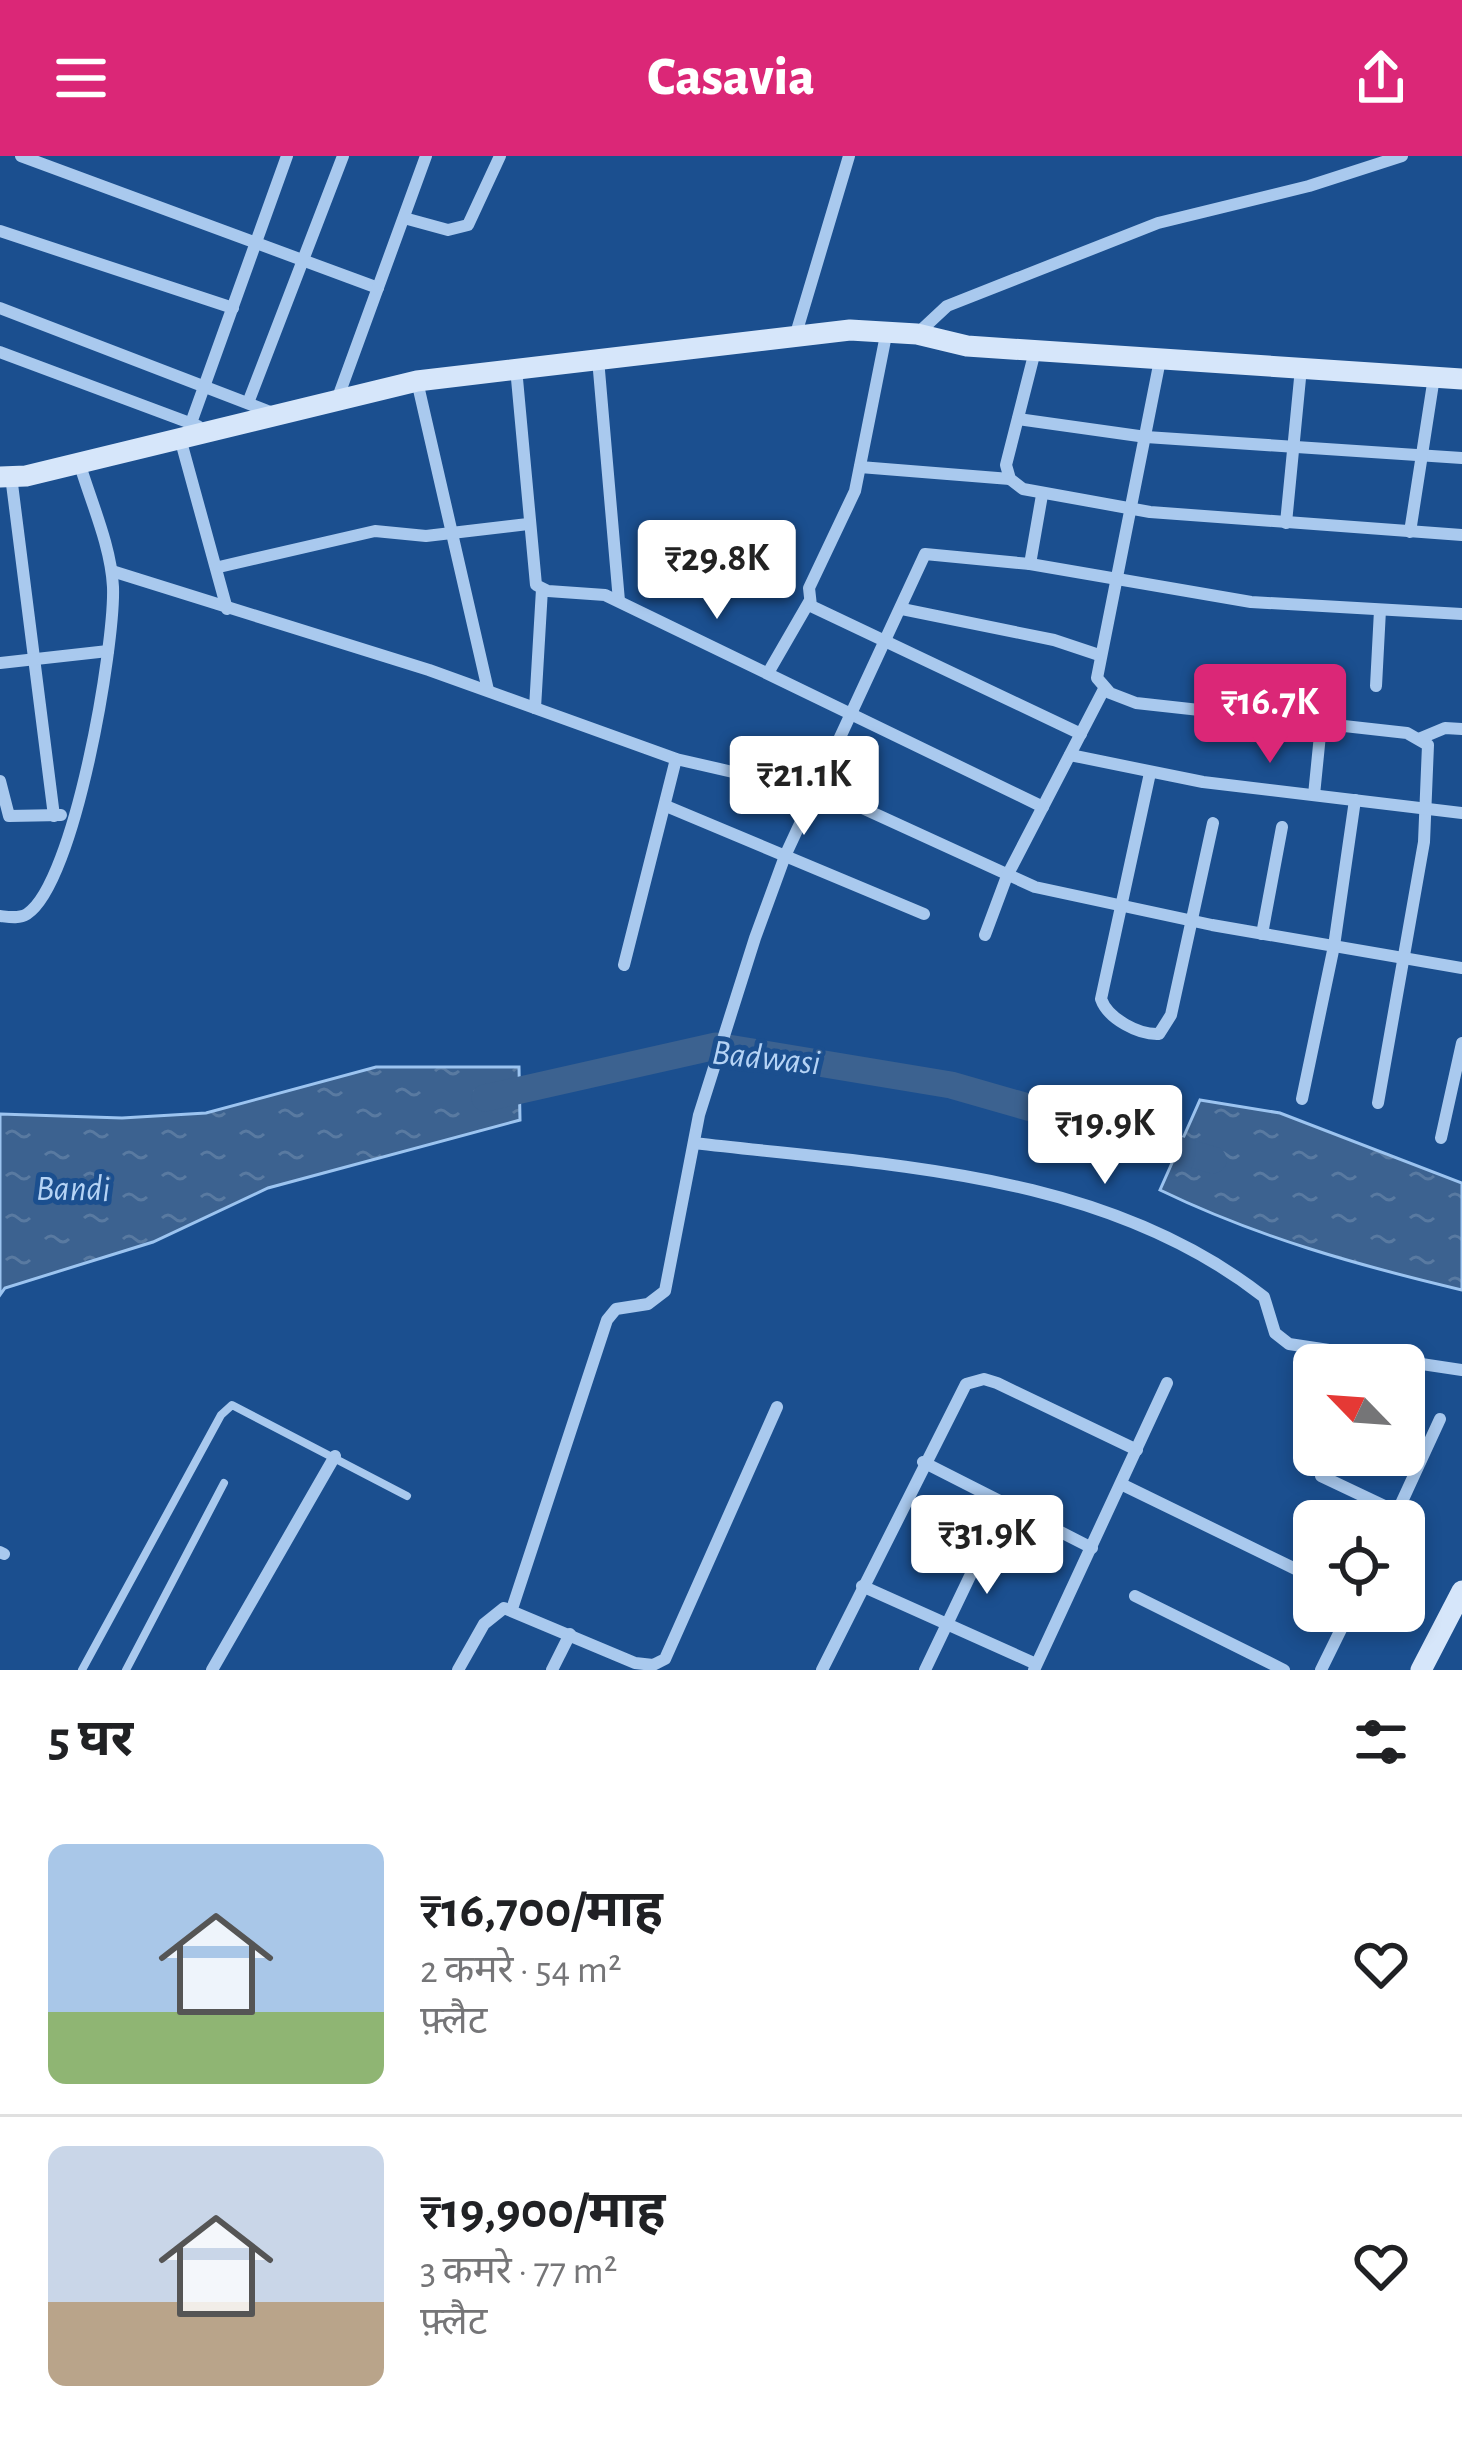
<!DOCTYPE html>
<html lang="hi">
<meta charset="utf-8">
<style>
body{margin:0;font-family:"Alegreya Sans","Noto Sans Devanagari",sans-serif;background:#f6f6f6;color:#202124;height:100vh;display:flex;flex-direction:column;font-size:45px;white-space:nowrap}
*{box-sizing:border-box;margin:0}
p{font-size:39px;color:#757577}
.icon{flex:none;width:66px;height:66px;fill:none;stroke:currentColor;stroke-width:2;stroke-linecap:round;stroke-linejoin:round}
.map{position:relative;height:1514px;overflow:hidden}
.details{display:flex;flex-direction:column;background:#fff;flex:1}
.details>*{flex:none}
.needle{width:78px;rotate:295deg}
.controls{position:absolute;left:1293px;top:1188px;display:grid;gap:24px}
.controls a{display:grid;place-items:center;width:132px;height:132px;border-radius:18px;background:#fff;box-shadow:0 6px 18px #0003;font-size:60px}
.price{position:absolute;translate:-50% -102px;padding:0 27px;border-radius:12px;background:#fff;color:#222;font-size:39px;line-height:78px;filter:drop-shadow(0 3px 6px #0008)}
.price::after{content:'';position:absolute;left:50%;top:72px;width:36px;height:27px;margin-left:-18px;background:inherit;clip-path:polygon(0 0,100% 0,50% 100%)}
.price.on{background:#db2777;color:#fff}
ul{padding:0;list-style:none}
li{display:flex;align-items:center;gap:36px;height:300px;padding:0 48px}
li+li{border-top:3px solid #e0e0e0}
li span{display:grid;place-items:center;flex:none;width:336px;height:240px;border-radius:18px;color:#555}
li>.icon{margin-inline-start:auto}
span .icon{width:144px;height:144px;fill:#fffc;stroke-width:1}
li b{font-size:51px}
h2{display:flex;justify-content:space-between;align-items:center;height:144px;padding:0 48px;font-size:51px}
header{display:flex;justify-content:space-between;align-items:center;height:156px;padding:0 48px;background:#db2777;color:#fff;font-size:54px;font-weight:800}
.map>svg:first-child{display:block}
</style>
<header><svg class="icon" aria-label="menu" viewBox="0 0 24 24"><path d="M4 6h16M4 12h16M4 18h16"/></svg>Casavia<svg class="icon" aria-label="share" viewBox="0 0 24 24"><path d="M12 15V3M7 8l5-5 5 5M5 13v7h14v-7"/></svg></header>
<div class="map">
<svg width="1462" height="1514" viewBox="0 0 1462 1514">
<defs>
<pattern id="water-ripples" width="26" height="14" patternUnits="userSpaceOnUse" patternTransform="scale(3)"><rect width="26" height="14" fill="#3c6290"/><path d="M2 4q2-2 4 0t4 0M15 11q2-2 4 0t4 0" fill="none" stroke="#597aa1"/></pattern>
</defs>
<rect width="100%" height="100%" fill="#1b4f8f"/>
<!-- water -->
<g fill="url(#water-ripples)" stroke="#9cc4f0" stroke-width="3">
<path d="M376 911H519L520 964 268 1032 153 1086 5 1132 0 1139V958L122 962 206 957Z"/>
<path d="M1200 944 1280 957 1462 1027V1134C1357 1109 1257 1081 1160 1034Z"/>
</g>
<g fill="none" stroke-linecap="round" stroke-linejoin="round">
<!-- river -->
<path stroke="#3c6290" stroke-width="27" d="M485 942 716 890 951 929 1213 1004"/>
<!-- lane -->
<g stroke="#a9c9ee" stroke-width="8">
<path d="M82 1514 221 1259 232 1249 407 1340"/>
<path d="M126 1514 224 1327"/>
</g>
<!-- street -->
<g stroke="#a9c9ee" stroke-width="12">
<path d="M21 0 378 132"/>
<path d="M404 62 448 74 468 69 500 0"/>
<path d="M0 75 233 152"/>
<path d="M0 152 273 257"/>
<path d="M887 174 855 335 809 432 811 450 1081 578"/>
<path d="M917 178 947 150 1158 67 1309 30 1402 0"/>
<path d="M795 181 849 0"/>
<path d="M1035 195 1006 309 1010 323 1023 333 1150 356 1462 379"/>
<path d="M0 196 198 270"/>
<path d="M598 203 619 445"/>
<path d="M1160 204 1097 522 1110 537 1136 547 1407 577 1428 589 1424 686 1378 947"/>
<path d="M516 212 536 429 548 435 605 439 1043 651"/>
<path d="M417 225 488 534"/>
<path d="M337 244 426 0"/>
<path d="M248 247 343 0"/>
<path d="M1018 263 1146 281 1462 302"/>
<path d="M191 267 287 0"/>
<path d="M180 282 227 453"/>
<path d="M860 311 1010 323"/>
<path d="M11 320 54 660"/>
<path d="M1286 367 1301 212"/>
<path d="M1410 376 1434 221"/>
<path d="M1030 408 1042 339"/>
<path d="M219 411 375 375 426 380 528 368"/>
<path d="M112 415 429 514 676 603 737 617 753 602 1035 731 1212 769 1462 812"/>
<path d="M902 453 1054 484 1099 499"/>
<path d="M0 507 108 495"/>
<path d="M768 517 809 446"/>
<path d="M1376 530 1380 454"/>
<path d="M535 552 542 433"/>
<path d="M1421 582 1445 572 1462 573"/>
<path d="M1070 599 1203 626 1462 657"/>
<path d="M1150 617 1101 843C1108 863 1139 879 1159 878L1171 859 1213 667"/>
<path d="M0 625 9 660 61 659"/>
<path d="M1314 639 1321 569"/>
<path d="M666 650 924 758"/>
<path d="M0 760C9 761 19 763 27 758 75 727 115 489 113 431 111 390 91 346 79 306"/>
<path d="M1262 778 1282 671"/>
<path d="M985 779 1007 720 1104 533"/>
<path d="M624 809 676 603"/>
<path d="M1302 943 1334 790 1355 644"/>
<path d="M1441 982 1462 887"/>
<path d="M694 987C888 1010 1102 1014 1264 1141L1275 1177 1289 1188 1462 1214"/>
<path d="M923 1306 1092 1392"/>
<path d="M1321 1320 1397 1356"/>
<path d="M1123 1329 1314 1422"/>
<path d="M1393 1365 1440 1263"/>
<path d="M0 1396 4 1398"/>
<path d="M862 1430 1036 1508"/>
<path d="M1135 1440 1284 1514"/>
<path d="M512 1453 607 1164 616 1153 648 1148 665 1135 699 959 755 782 785 700 925 398 1030 408 1251 446 1462 458"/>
<path d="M212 1514 335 1300"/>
<path d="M458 1514 484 1468 504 1452 635 1507 653 1509 665 1503 777 1251"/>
<path d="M552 1514 570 1478"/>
<path d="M822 1514 966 1228 984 1223 997 1227 1137 1294"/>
<path d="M925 1514 1005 1347"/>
<path d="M1034 1514 1167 1227"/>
<path d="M1321 1514 1350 1455"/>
</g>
<!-- secondary -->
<g stroke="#d6e6fa" stroke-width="21">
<path d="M0 321 26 320 417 225 850 174 917 178 967 190 1462 223"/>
<path d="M1421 1514 1462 1435"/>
</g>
</g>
<g text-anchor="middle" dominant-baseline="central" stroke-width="10" stroke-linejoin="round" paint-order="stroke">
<!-- water labels -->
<g font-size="36" font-style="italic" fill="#b5d3f5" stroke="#1b4f8f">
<text transform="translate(766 902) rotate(6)">Badwasi</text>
<text x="73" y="1033">Bandi</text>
</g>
</g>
</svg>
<div class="controls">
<a><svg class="needle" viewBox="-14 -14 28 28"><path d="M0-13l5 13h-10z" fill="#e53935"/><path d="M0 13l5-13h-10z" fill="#757577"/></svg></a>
<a><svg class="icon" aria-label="locate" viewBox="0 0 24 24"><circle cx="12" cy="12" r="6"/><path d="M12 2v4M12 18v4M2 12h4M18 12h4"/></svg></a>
</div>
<b class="price" style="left:717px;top:466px">₹29.8K</b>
<b class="price on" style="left:1270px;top:610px">₹16.7K</b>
<b class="price" style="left:804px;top:682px">₹21.1K</b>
<b class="price" style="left:1105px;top:1031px">₹19.9K</b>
<b class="price" style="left:987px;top:1441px">₹31.9K</b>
</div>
<section class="details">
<h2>5 घर<svg class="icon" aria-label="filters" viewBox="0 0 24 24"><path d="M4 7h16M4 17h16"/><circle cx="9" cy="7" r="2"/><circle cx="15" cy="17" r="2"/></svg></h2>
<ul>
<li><span style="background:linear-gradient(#a9c7e8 70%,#8fb573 0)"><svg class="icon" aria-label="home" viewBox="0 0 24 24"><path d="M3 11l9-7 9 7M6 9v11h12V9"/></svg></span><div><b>₹16,700/माह</b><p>2 कमरे · 54 m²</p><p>फ़्लैट</p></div><svg class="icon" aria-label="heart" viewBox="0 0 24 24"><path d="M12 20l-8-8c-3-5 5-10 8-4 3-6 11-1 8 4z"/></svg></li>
<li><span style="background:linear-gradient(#c9d6e8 65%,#b9a48a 0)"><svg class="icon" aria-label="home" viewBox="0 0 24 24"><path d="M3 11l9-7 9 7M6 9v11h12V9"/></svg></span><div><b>₹19,900/माह</b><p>3 कमरे · 77 m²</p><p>फ़्लैट</p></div><svg class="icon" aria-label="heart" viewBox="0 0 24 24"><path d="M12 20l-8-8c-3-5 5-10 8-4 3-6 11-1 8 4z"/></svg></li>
</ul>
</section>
